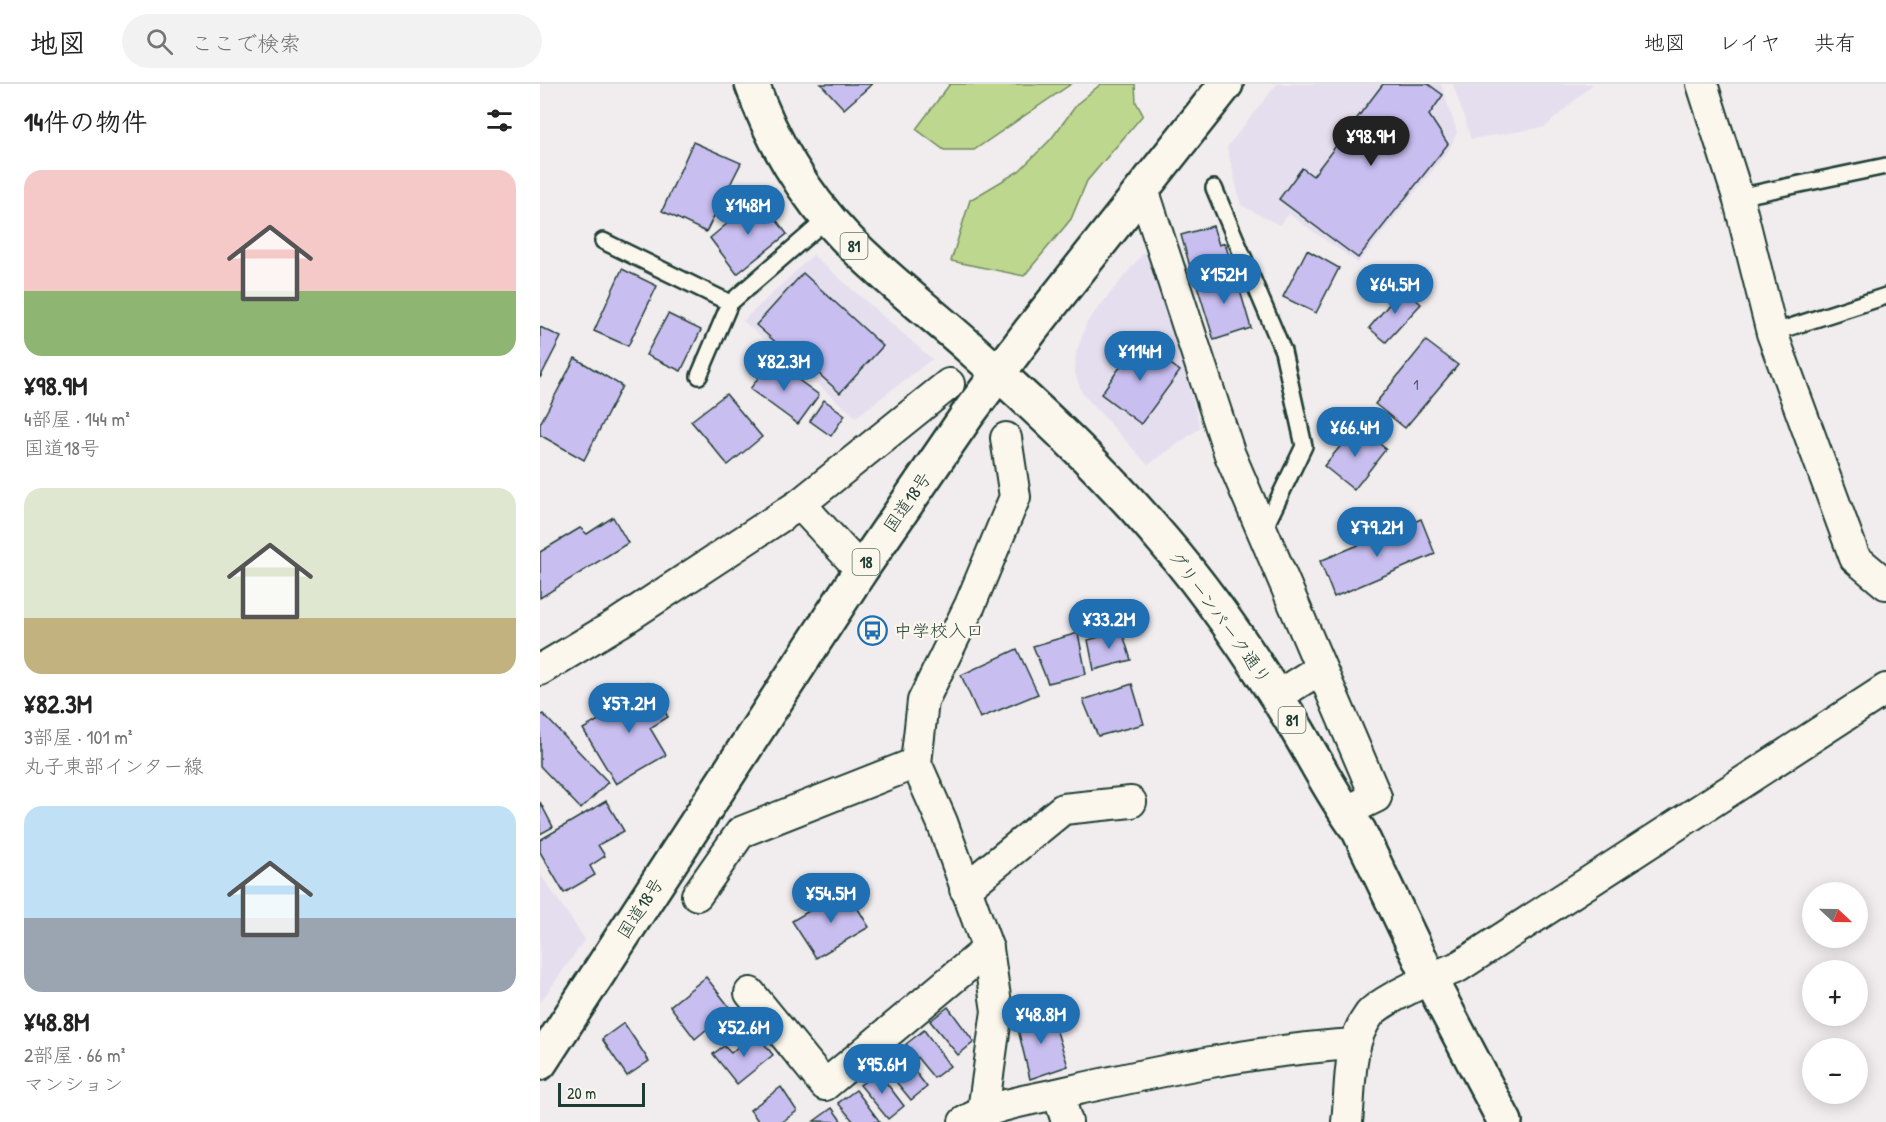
<!DOCTYPE html>
<html lang="ja">
<meta charset="utf-8">
<style>
body{margin:0;font-family:"Patrick Hand","Klee One",sans-serif;background:#f2f2f2;color:#222;height:100vh;display:flex;flex-direction:column;font-size:22px;white-space:nowrap}
*{box-sizing:border-box;margin:0}
p{font-size:20px;color:#767676}
.icon{flex:none;width:33px;height:33px;fill:none;stroke:currentColor;stroke-width:2;stroke-linecap:round;stroke-linejoin:round}
.map{position:relative;flex:1;overflow:hidden}
.panel{display:flex;flex-direction:column;background:#fff;width:540px}
.panel>*{flex:none}
.needle{width:39px;rotate:112deg}
.fabs{position:absolute;left:1262px;top:798px;display:grid;gap:12px}
.fabs a{display:grid;place-items:center;width:66px;height:66px;border-radius:50%;background:#fff;box-shadow:0 3px 15px #0003;font-size:30px}
.scale{position:absolute;left:18px;bottom:15px;width:87px;box-sizing:border-box;padding-left:6px;border:3px solid #1f3d34;border-top:0;font-size:16px;line-height:21px;white-space:nowrap;color:#1f3d34;-webkit-text-stroke:4px #fbf7ec;paint-order:stroke}
.price{position:absolute;translate:-50% -51px;padding:0 14px;border-radius:21px;background:#1f6fb2;color:#fff;font-size:20px;line-height:39px;filter:drop-shadow(0 2px 3px #0008)}
.price::after{content:'';position:absolute;left:50%;top:36px;width:18px;height:14px;margin-left:-9px;background:inherit;clip-path:polygon(0 0,100% 0,50% 100%)}
.price.on{background:#222;color:#fff}
ul{padding:0;list-style:none}
li{display:grid;align-content:center;gap:12px;height:318px;padding:0 24px}
li span{display:grid;place-items:center;height:186px;border-radius:18px;color:#555}
li>.icon{margin-inline-start:auto}
span .icon{width:108px;height:108px;fill:#fffc;stroke-width:1}
li b{font-size:26px}
h2{display:flex;justify-content:space-between;align-items:center;height:72px;padding:0 24px;font-size:26px}
header{display:flex;align-items:center;gap:36px;box-sizing:border-box;height:84px;padding:0 30px;background:#fff;border-bottom:2px solid #e0e0e0}
header strong{font-size:28px}
nav{display:flex;gap:33px;margin-inline-start:auto;font-size:21px}
.search{width:420px;height:54px;background:#f2f2f2;display:flex;align-items:center;gap:15px;box-sizing:border-box;padding:0 21px;border-radius:33px;color:#767676;font-size:22px}
main{display:flex;flex:1;min-height:0}
.map>svg:first-child{display:block}
</style>
<header>
<strong>地図</strong>
<div class="search"><svg class="icon" aria-label="search" viewBox="0 0 24 24"><circle cx="10" cy="10" r="6"/><path d="M15 15l6 6"/></svg>ここで検索</div>
<nav><a>地図</a><a>レイヤ</a><a>共有</a></nav>
</header>
<main>
<section class="panel">
<h2>14件の物件<svg class="icon" aria-label="filters" viewBox="0 0 24 24"><path d="M4 7h16M4 17h16"/><circle cx="9" cy="7" r="2"/><circle cx="15" cy="17" r="2"/></svg></h2>
<ul>
<li><span style="background:linear-gradient(#f6c9c9 65%,#8fb573 0)"><svg class="icon" aria-label="home" viewBox="0 0 24 24"><path d="M3 11l9-7 9 7M6 9v11h12V9"/></svg></span><div><b>¥98.9M</b><p>4部屋 · 144 m²</p><p>国道18号</p></div></li>
<li><span style="background:linear-gradient(#dfe7d0 70%,#c2b280 0)"><svg class="icon" aria-label="home" viewBox="0 0 24 24"><path d="M3 11l9-7 9 7M6 9v11h12V9"/></svg></span><div><b>¥82.3M</b><p>3部屋 · 101 m²</p><p>丸子東部インター線</p></div></li>
<li><span style="background:linear-gradient(#bfe0f5 60%,#9aa5b1 0)"><svg class="icon" aria-label="home" viewBox="0 0 24 24"><path d="M3 11l9-7 9 7M6 9v11h12V9"/></svg></span><div><b>¥48.8M</b><p>2部屋 · 66 m²</p><p>マンション</p></div></li>
</ul>
</section>
<div class="map">
<svg width="1346" height="1038" viewBox="0 0 1346 1038">
<rect width="100%" height="100%" fill="#f1eced"/>
<filter id="ink" filterUnits="userSpaceOnUse"><feTurbulence type="fractalNoise" baseFrequency=".0167" numOctaves="2"/><feDisplacementMap in="SourceGraphic" scale="12" xChannelSelector="R" yChannelSelector="G"/><feConvolveMatrix kernelMatrix="1 2 1 2 8 2 1 2 1" color-interpolation-filters="sRGB"/></filter>
<g filter="url(#ink)">
<!-- built -->
<g fill="#e5deee">
<path d="M737 0H901L917 48 909 66 818 179 749 130 739 141 701 121 687 63Z"/>
<path d="M913 0H1053L1005 43 931 55Z"/>
<path d="M605 167 615 172 660 344 608 381 542 309 535 289 536 270 547 238Z"/>
<path d="M273 171 392 275 316 333 203 237Z"/>
<path d="M0 790 45 855 0 919Z"/>
</g>
<!-- green -->
<g fill="#bdd78e" stroke="#6e8a61" stroke-width="1.5">
<path d="M410 0H531L434 66H404L376 45Z"/>
<path d="M561 0H595L596 18 603 31 547 97 531 135 484 192 411 177 430 116 479 87 511 55 538 19Z"/>
</g>
<!-- building -->
<g fill="#c8bef0" stroke="#1f3d34" stroke-width="1.5">
<path d="M281 0H332L304 25Z"/>
<path d="M843 0H888L903 11 889 31 908 60 818 174 739 115 762 84 773 92Z"/>
<path d="M153 58 201 79 166 148 122 127Z"/>
<path d="M219 113 247 150 197 190 170 154Z"/>
<path d="M673 142 679 161 685 159 692 183 653 193 641 151Z"/>
<path d="M767 166 799 184 776 229 743 213Z"/>
<path d="M82 185 117 202 88 262 54 247Z"/>
<path d="M694 186 711 244 674 256 656 198Z"/>
<path d="M263 189 343 262 300 309 260 273 248 269 216 241Z"/>
<path d="M863 204 881 220 846 258 829 244Z"/>
<path d="M128 230 161 246 141 287 106 271Z"/>
<path d="M0 243 21 253 0 294Z"/>
<path d="M599 256 640 287 601 340 561 310Z"/>
<path d="M886 257 918 281 865 344 835 320Z"/>
<path d="M35 274 82 302 44 376 0 351V340Z"/>
<path d="M231 276 279 311 258 340 210 305Z"/>
<path d="M186 310 222 353 188 381 151 337Z"/>
<path d="M284 316 305 331 291 352 270 337Z"/>
<path d="M817 342 846 365 814 406 784 382Z"/>
<path d="M73 433 88 459 0 514V468L40 444 47 450Z"/>
<path d="M881 435 895 470 794 513 780 477Z"/>
<path d="M582 547 591 576 554 586 548 556Z"/>
<path d="M538 549 546 590 508 599 493 562Z"/>
<path d="M477 565 498 610 440 634 421 591Z"/>
<path d="M108 599 128 633 110 644 126 671 76 700 43 645 81 623 77 617Z"/>
<path d="M592 600 604 640 558 652 543 616Z"/>
<path d="M3 630 68 698 41 725 0 682V632Z"/>
<path d="M66 717 84 747 58 761 65 772 50 782 55 791 24 809 0 768V756Z"/>
<path d="M0 718 13 743 0 750Z"/>
<path d="M306 805 329 843 276 874 252 837Z"/>
<path d="M166 893 191 925 155 955 130 922Z"/>
<path d="M408 923 434 958 418 971 390 937Z"/>
<path d="M510 926 528 982 490 995 476 937Z"/>
<path d="M84 939 109 977 87 992 62 955Z"/>
<path d="M384 946 410 982 394 994 366 960Z"/>
<path d="M215 948 233 971 197 1000 173 970 184 962 191 969Z"/>
<path d="M361 969 387 1003 371 1016 343 982Z"/>
<path d="M338 988 364 1022 348 1035 320 1001Z"/>
<path d="M241 1003 257 1027 242 1038H219L210 1026Z"/>
<path d="M316 1006 340 1038H314L298 1019Z"/>
<path d="M292 1024 302 1038 274 1037Z"/>
</g>
<g fill="none" stroke-linecap="round" stroke-linejoin="round">
<defs>
<g id="lane">
<path d="M674 104 743 267 764 362 723 447"/>
<path d="M1198 113 1346 82"/>
<path d="M63 157 190 219"/>
<path d="M1232 249 1346 212"/>
<path d="M159 292 190 219 288 134"/>
</g>
<g id="street">
<path d="M1162 0 1198 113 1232 249 1315 474 1346 500"/>
<path d="M603 105 690 371 836 713 805 728"/>
<path d="M260 420 321 486"/>
<path d="M0 586 80 538 260 420 409 300"/>
<path d="M737 612 780 585"/>
<path d="M425 805 523 725 591 718"/>
<path d="M157 811 201 748 376 679"/>
<path d="M210 909 285 1001 448 865"/>
<path d="M518 1010 527 1038"/>
<path d="M443 1027 457 927 448 865 402 738 376 679 383 617 430 521 475 413 466 354"/>
<path d="M424 1038C454 1020 491 1016 525 1008 620 987 717 966 815 960"/>
<path d="M807 1038C811 1004 807 960 829 931 838 917 900 890 918 883L1346 605"/>
</g>
<path id="primary" d="M212 0C231 55 264 111 305 153 343 193 388 226 429 263 497 324 564 386 623 456 671 512 714 575 753 639 775 675 793 713 819 747L890 895 965 1038"/>
<path id="highway" d="M0 979 321 486 428 330 491 246 686 0"/>
</defs>
<!-- lane casing -->
<use href="#lane" stroke="#1f3d34" stroke-width="20"/>
<!-- street casing -->
<use href="#street" stroke="#1f3d34" stroke-width="34"/>
<!-- primary casing -->
<use href="#primary" stroke="#1f3d34" stroke-width="38"/>
<!-- highway casing -->
<use href="#highway" stroke="#1f3d34" stroke-width="38"/>
<!-- lane -->
<use href="#lane" stroke="#fbf7ec" stroke-width="15"/>
<!-- street -->
<use href="#street" stroke="#fbf7ec" stroke-width="30"/>
<!-- primary -->
<use href="#primary" stroke="#fbf7ec" stroke-width="33"/>
<!-- highway -->
<use href="#highway" stroke="#fbf7ec" stroke-width="33"/>
</g>
</g>
<!-- icons -->
<defs>
<symbol id="bus-ring" viewBox="-11 -11 22 22"><circle r="9.5" fill="#fbf7ec" stroke="#1f6fb2" stroke-width="1.5"/><path d="M-5-6H5V4H4V6H2V4H-2V6H-4V4H-5ZM-3.5-4V0h7V-4ZM-3.5 1.2v1.5H-2V1.2ZM2 1.2v1.5H3.5V1.2Z" fill="#1f6fb2"/></symbol>
</defs>
<g fill-rule="evenodd">
<use href="#bus-ring" x="316" y="530" width="33" height="33"/>
</g>
<g text-anchor="middle" dominant-baseline="central" stroke-width="4.5" stroke-linejoin="round" paint-order="stroke">
<!-- number labels -->
<g font-size="15" fill="#495d63">
<text x="876" y="300">1</text>
</g>
<!-- shield labels -->
<g fill="#fbf7ec" stroke="#61756b" stroke-width="1.5">
<rect x="300.5" y="149" width="27" height="26" rx="4.5"/>
<rect x="312.5" y="465" width="27" height="26" rx="4.5"/>
<rect x="738.5" y="623" width="27" height="26" rx="4.5"/>
</g>
<g font-size="16" font-weight="bold" fill="#1f3d34">
<text x="314" y="162">81</text>
<text x="326" y="478">18</text>
<text x="752" y="636">81</text>
</g>
<!-- street labels -->
<g font-size="18" fill="#1f3d34" stroke="#fbf7ec">
<text transform="translate(367 418) rotate(-55)">国道18号</text>
<text transform="translate(680 533) rotate(54)">グリーンパーク通り</text>
<text transform="translate(100 824) rotate(-57)">国道18号</text>
</g>
<!-- poi labels -->
<g font-size="18" fill="#1f3d34" stroke="#fbf7ec" text-anchor="start">
<text x="354" y="546">中学校入口</text>
</g>
</g>
</svg>
<div class="fabs">
<a><svg class="needle" viewBox="-14 -14 28 28"><path d="M0-13l5 13h-10z" fill="#e53935"/><path d="M0 13l5-13h-10z" fill="#767676"/></svg></a>
<a>+</a>
<a>−</a>
</div>
<div class="scale">20 m</div>
<b class="price on" style="left:831px;top:83px">¥98.9M</b>
<b class="price" style="left:208px;top:152px">¥148M</b>
<b class="price" style="left:684px;top:221px">¥152M</b>
<b class="price" style="left:855px;top:231px">¥64.5M</b>
<b class="price" style="left:600px;top:298px">¥114M</b>
<b class="price" style="left:244px;top:308px">¥82.3M</b>
<b class="price" style="left:815px;top:374px">¥66.4M</b>
<b class="price" style="left:837px;top:474px">¥79.2M</b>
<b class="price" style="left:569px;top:566px">¥33.2M</b>
<b class="price" style="left:89px;top:650px">¥57.2M</b>
<b class="price" style="left:291px;top:840px">¥54.5M</b>
<b class="price" style="left:501px;top:961px">¥48.8M</b>
<b class="price" style="left:204px;top:974px">¥52.6M</b>
<b class="price" style="left:342px;top:1011px">¥95.6M</b>
</div>
</main>
